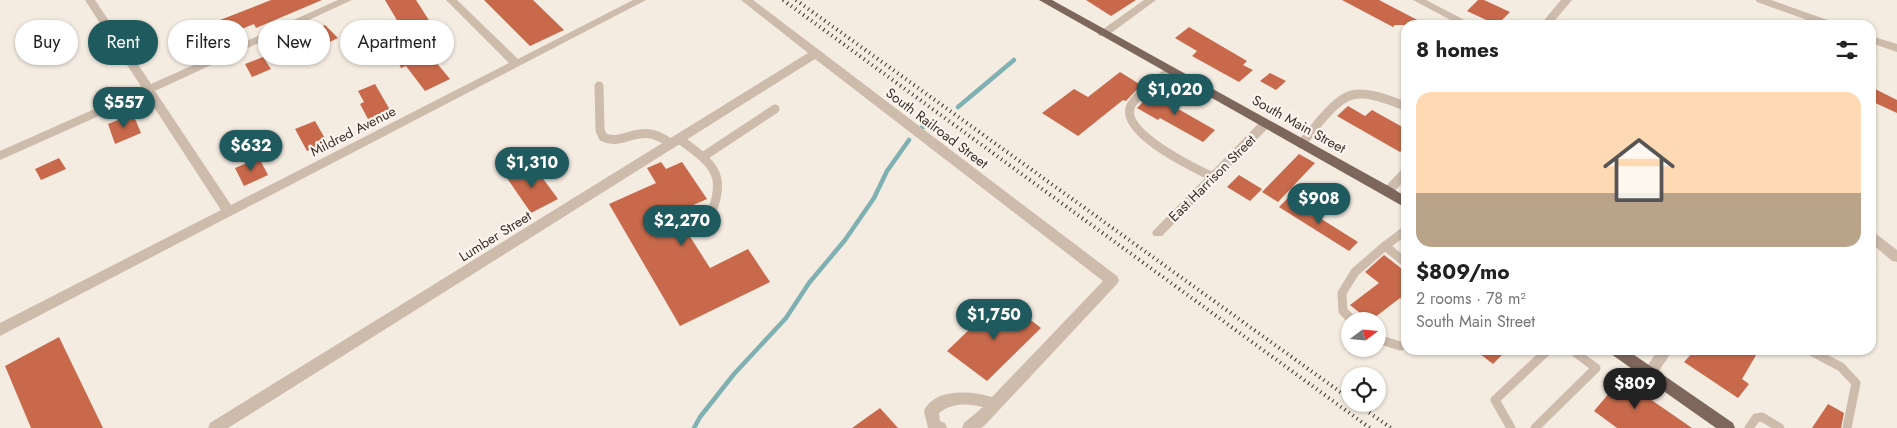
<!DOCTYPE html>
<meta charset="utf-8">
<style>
body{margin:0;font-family:Jost,sans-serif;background:#f2f2f2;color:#222;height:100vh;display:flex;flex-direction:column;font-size:19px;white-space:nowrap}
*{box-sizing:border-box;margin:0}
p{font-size:16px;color:#767676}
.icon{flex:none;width:28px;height:28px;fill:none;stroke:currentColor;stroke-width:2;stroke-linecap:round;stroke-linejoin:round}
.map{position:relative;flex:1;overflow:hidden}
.drawer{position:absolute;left:1401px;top:20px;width:475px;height:335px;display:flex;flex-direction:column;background:#fff;border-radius:15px;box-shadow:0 1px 4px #0004}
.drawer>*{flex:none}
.top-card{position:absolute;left:15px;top:20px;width:475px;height:45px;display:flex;gap:10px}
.needle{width:32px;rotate:74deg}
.fabs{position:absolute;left:1341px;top:312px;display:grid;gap:10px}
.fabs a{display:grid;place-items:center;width:45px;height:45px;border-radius:50%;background:#fff;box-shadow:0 1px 4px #0004;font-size:25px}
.price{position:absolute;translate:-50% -42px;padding:0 11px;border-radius:18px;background:#1f5a5e;color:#fff;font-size:16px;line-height:32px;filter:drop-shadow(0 1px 2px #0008)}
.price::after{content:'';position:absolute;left:50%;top:30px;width:15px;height:11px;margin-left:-8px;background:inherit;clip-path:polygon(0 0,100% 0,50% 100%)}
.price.on{background:#222;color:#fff}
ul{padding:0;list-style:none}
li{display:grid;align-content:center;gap:10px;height:265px;padding:0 15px}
li span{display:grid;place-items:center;height:155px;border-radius:15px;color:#555}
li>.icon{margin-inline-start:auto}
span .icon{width:90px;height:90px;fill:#fffc;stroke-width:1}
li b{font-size:21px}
h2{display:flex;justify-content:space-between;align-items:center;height:60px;padding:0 15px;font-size:21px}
.pill{padding:0 18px;border-radius:22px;background:#fff;box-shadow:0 1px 4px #0004;font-size:18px;line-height:45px}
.pill.on{background:#1f5a5e;color:#fff}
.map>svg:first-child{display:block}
</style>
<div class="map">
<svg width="1897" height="428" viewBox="0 0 1897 428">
<rect width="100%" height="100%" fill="#f4ebe1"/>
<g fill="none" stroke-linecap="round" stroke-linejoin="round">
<!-- stream -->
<g stroke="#7fb0b2" stroke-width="4.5">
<path d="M958 107 1014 60"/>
<path d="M922 127 933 124"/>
<path d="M694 428 700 417 734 374 786 318 809 283 845 240 874 198 887 171 909 140"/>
</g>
</g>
<!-- building -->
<g fill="#c8694b">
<path d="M271 0H322L256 28 254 24 214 40 217 45 192 55 184 39 217 26 215 22Z"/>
<path d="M385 0H416L432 25 423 28 438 52 430 55 450 79 425 91 406 66 401 68 395 56 414 49Z"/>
<path d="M484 0H533L564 30 530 46Z"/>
<path d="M1086 0H1136L1111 16Z"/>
<path d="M1342 0H1379L1427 25H1395L1393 27Z"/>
<path d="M1478 0H1484L1510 12 1497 25 1467 11Z"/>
<path d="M325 25 338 38 317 48 304 35Z"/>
<path d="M1189 27 1247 61 1243 65 1253 70 1239 82 1192 56 1197 51 1175 38Z"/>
<path d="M263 57 271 69 252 77 245 64Z"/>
<path d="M1120 72 1141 85 1126 101 1123 100 1078 136 1042 113 1074 89 1088 97Z"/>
<path d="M1270 73 1286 81 1276 90 1260 81Z"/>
<path d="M375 84 390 110 368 119 360 104 364 102 358 91Z"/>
<path d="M1871 87 1897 100V113L1871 101Z"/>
<path d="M1154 91 1176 104 1173 106 1215 130 1203 142 1160 118 1158 120 1137 108Z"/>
<path d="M1348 106 1365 116 1372 110 1406 129V146L1400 152 1337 116Z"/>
<path d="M133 114 141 133 115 144 108 124Z"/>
<path d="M315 121 327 142 307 151 295 129Z"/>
<path d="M1299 154 1315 163 1278 202 1262 192Z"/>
<path d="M59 158 66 169 41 180 35 169Z"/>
<path d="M259 158 268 175 244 186 235 168Z"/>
<path d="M661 162 666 169 682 162 707 199 675 213 710 268 748 249 770 282 680 326 609 204 656 183 647 168Z"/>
<path d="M533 165 558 199 531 213 507 178Z"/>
<path d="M1239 175 1262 189 1250 201 1227 187Z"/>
<path d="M1288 198 1358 242 1349 251 1279 207Z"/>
<path d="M1384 255 1406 272V304L1400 298 1370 321 1350 305 1379 283 1365 272Z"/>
<path d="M1006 301 1041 328 987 381 947 351 974 325 977 327Z"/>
<path d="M59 337 103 428H31L5 366Z"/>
<path d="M1475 350H1507L1493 364Z"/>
<path d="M1695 350H1759L1742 379 1749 384 1738 398 1684 362Z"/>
<path d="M1621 379 1692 428H1617L1594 411Z"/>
<path d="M1828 404 1844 413 1841 428H1812Z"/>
<path d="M880 408 898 428H852Z"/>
</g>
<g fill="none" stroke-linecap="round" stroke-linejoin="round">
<!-- lane -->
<g stroke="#cdbbac" stroke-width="9">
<path d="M1170 71C1160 79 1134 95 1130 108 1123 134 1194 168 1213 177"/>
<path d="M599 86 600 130 603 137C624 148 639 119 671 144"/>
<path d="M679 139C719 167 727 177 707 224"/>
<path d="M1301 144C1313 131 1334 99 1352 95 1369 91 1390 101 1406 106"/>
<path d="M704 156 775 109"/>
<path d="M1406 230 1385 246 1406 263"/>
<path d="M1353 321 1343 311 1342 293 1355 272 1385 246"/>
<path d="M1378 339 1400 346 1406 345"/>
<path d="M1809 350 1841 367 1856 383 1847 428"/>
<path d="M1511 428 1495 400 1548 350"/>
<path d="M1535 428 1596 368 1572 350"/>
<path d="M1749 428 1756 418 1762 417 1780 428"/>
</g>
<!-- street -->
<g fill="#cdbbac" fill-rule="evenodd">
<path d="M85 0H95L151 84 338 0H352L155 91 231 205 509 63 446 0H457L518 59 633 0H646L0 336V323L221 210 146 95 0 160V151L142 88Z"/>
<path d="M741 0H753L1117 276 1119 280 1117 284 985 425 981 428H962L964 423 983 407C967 403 952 403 939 413L940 421 945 423 947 428H928L924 411C935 387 972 391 992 397L1103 281 815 59 228 428H208L210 423 808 53Z"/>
<path d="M1144 0H1156L1107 36H1099L1098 34 1099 32Z"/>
<path d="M1413 0H1426L1474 25H1460Z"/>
<path d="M1561 0H1572L1551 25H1540Z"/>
<path d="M1756 0H1771L1836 23 1837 25H1821L1757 2Z"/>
<path d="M1871 36 1897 44V52L1871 43Z"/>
<path d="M1265 120 1269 121 1271 124 1269 127 1162 236H1154L1152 233 1154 230 1261 121Z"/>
<path d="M1406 168V179L1392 194H1384L1382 191 1384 188 1402 169Z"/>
<path d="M1871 230 1897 250V262L1892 261 1871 243Z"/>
<path d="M1658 350H1673L1654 378 1649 380 1644 378 1642 374Z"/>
</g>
<!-- primary -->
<g fill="#7d675c" fill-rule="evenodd">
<path d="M1039 0H1052L1392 188 1406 197V208Z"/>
<path d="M1609 350H1627L1733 423 1735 428H1716L1611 354Z"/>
</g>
<!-- rail -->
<g stroke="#3b302b" stroke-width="4" stroke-dasharray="1 4" stroke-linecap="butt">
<path d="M783 0 1370 428"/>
<path d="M796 0 1350 399"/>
<path d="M1357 404 1391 428"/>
</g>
</g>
<g text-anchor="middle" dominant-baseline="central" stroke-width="4.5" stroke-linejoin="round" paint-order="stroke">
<!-- street labels -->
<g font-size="14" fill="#3b302b" stroke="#fbf5ee">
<text transform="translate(1299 124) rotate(29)">South Main Street</text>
<text transform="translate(937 128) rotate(37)">South Railroad Street</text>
<text transform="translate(353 131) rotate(-27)">Mildred Avenue</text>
<text transform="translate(1212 178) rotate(-45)">East Harrison Street</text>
<text transform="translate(495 236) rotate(-32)">Lumber Street</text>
</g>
</g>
</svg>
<div class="fabs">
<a><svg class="needle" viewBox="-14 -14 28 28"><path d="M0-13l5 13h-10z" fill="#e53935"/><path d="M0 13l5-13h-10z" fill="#767676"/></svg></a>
<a><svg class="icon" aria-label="locate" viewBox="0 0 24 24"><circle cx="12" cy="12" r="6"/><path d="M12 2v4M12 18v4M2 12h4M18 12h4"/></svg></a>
</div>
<b class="price" style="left:1175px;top:116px">$1,020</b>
<b class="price" style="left:124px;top:129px">$557</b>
<b class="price" style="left:251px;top:172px">$632</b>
<b class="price" style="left:532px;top:189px">$1,310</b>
<b class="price" style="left:1319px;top:225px">$908</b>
<b class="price" style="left:682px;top:247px">$2,270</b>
<b class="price" style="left:994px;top:341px">$1,750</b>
<b class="price on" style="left:1635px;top:410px">$809</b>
<div class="top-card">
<a class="pill">Buy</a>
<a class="pill on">Rent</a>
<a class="pill">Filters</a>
<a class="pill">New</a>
<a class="pill">Apartment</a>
</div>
<section class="drawer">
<h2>8 homes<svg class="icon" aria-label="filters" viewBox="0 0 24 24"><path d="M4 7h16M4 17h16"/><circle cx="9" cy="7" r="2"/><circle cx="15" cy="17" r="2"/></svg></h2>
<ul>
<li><span style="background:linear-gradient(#ffd9b3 65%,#b9a48a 0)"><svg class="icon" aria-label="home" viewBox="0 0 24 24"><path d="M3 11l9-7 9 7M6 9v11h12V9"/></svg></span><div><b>$809/mo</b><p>2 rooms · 78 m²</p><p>South Main Street</p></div></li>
</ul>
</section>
</div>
